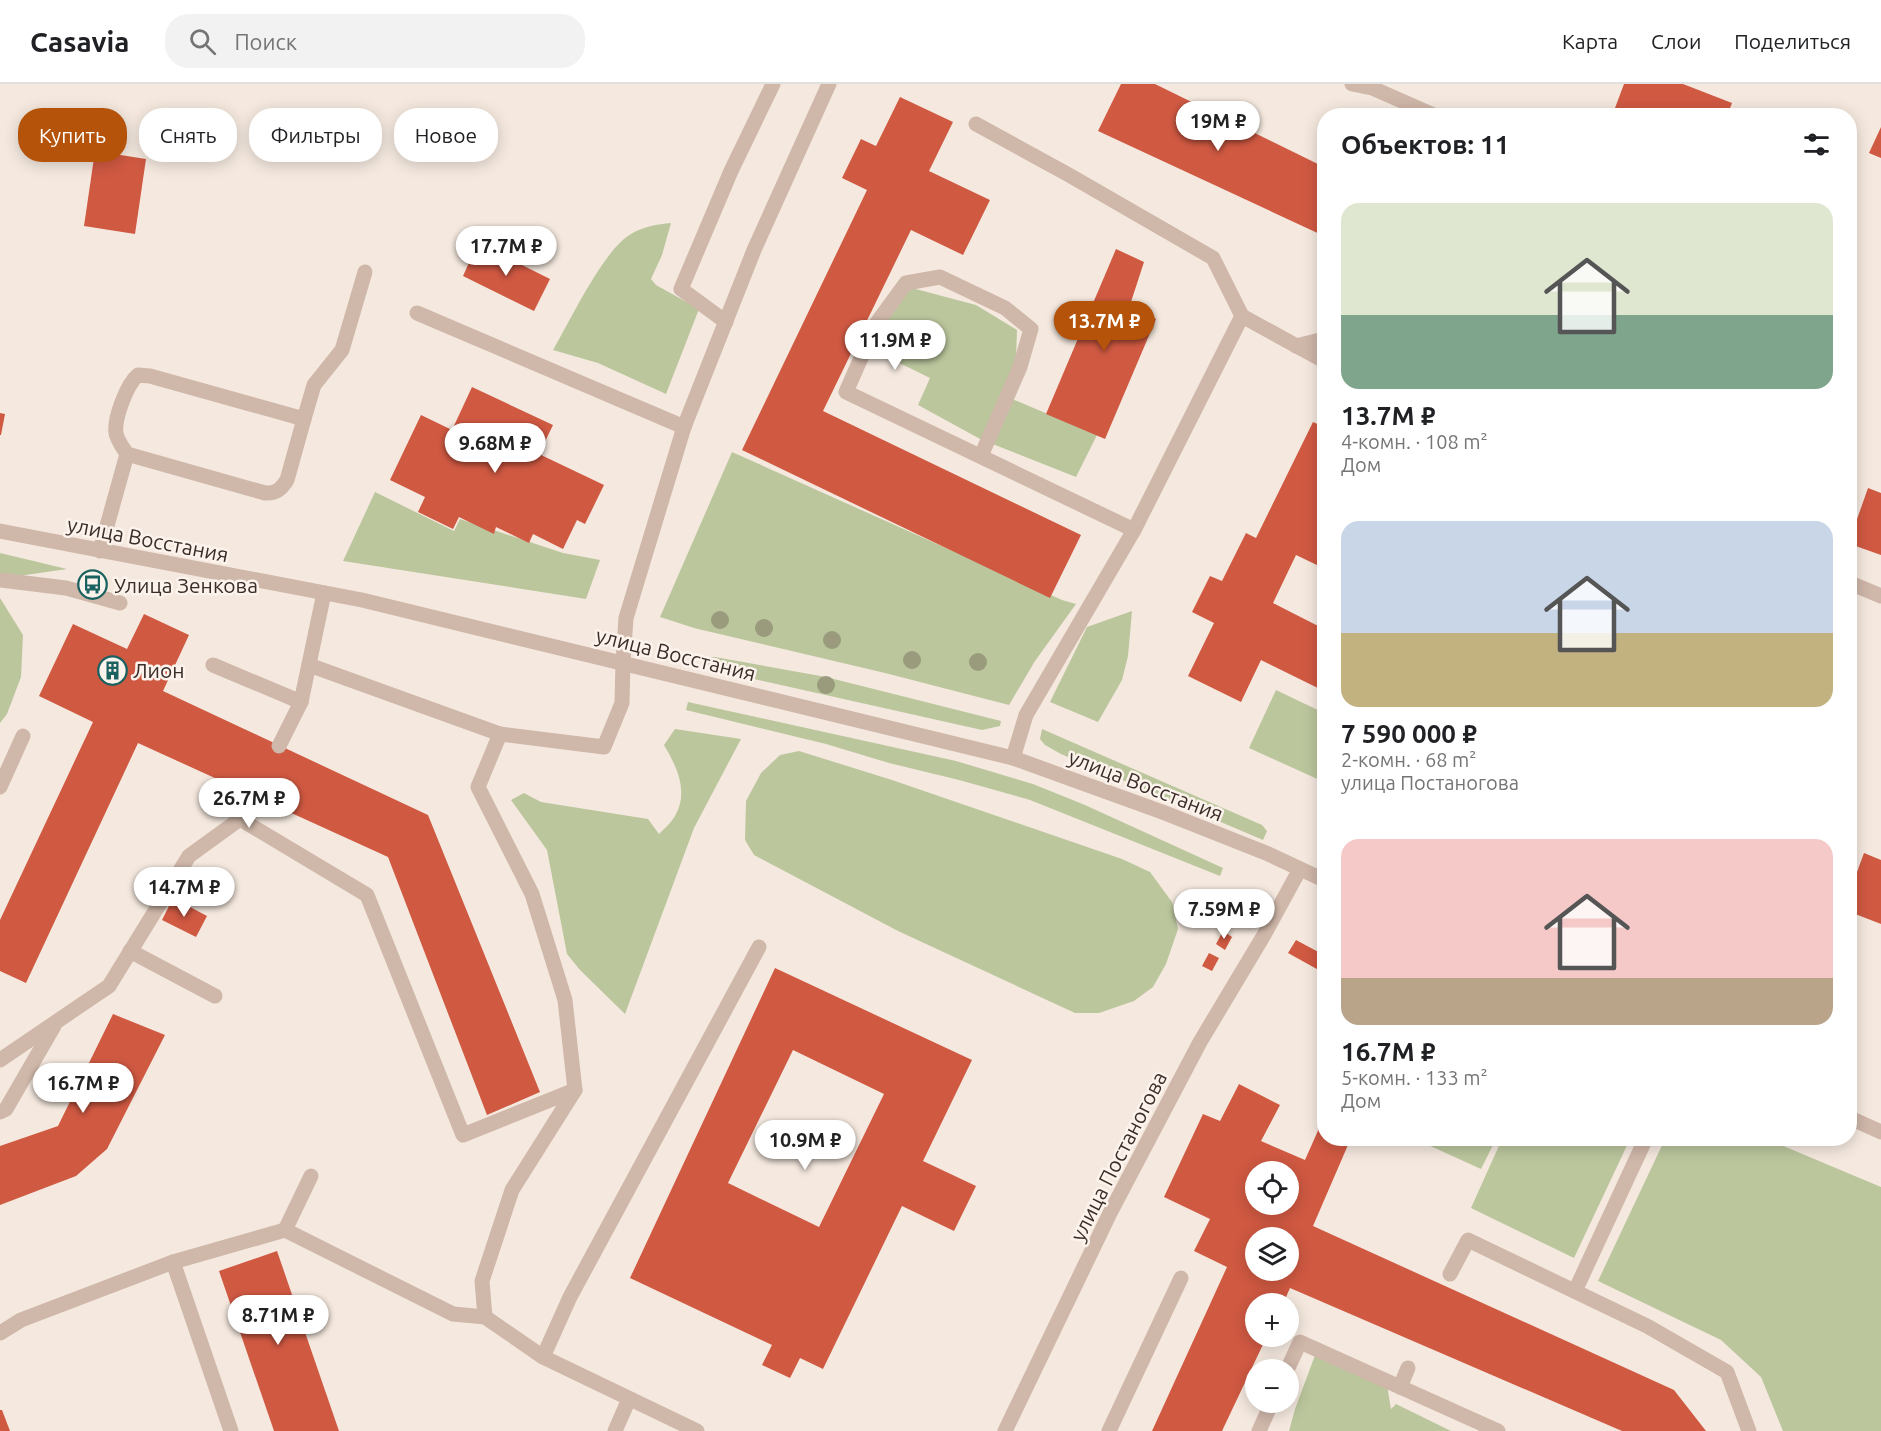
<!DOCTYPE html>
<html lang="ru">
<meta charset="utf-8">
<style>
body{margin:0;font-family:Ubuntu,sans-serif;background:#f2f2f2;color:#202124;height:100vh;display:flex;flex-direction:column;font-size:22px;white-space:nowrap}
*{box-sizing:border-box;margin:0}
p{font-size:20px;color:#757577}
.icon{flex:none;width:33px;height:33px;fill:none;stroke:currentColor;stroke-width:2;stroke-linecap:round;stroke-linejoin:round}
.map{position:relative;flex:1;overflow:hidden}
.panel{position:absolute;left:1317px;top:24px;width:540px;height:1038px;display:flex;flex-direction:column;background:#fff;border-radius:24px;box-shadow:0 3px 15px #0003}
.panel>*{flex:none}
.guide{position:absolute;left:18px;top:24px;width:570px;height:54px;display:flex;gap:12px}
.fabs{position:absolute;left:1245px;top:1077px;display:grid;gap:12px}
.fabs a{display:grid;place-items:center;width:54px;height:54px;border-radius:50%;background:#fff;box-shadow:0 3px 15px #0003;font-size:30px}
.price{position:absolute;translate:-50% -51px;padding:0 14px;border-radius:21px;background:#fff;color:#222;font-size:20px;line-height:39px;filter:drop-shadow(0 2px 3px #0008)}
.price::after{content:'';position:absolute;left:50%;top:36px;width:18px;height:14px;margin-left:-9px;background:inherit;clip-path:polygon(0 0,100% 0,50% 100%)}
.price.current{background:#b45309;color:#fff}
ul{padding:0;list-style:none}
li{display:grid;align-content:center;gap:12px;height:318px;padding:0 24px}
li span{display:grid;place-items:center;height:186px;border-radius:18px;color:#555}
li>.icon{margin-inline-start:auto}
span .icon{width:108px;height:108px;fill:#fffc;stroke-width:1}
li b{font-size:26px}
h2{display:flex;justify-content:space-between;align-items:center;height:72px;padding:0 24px;font-size:26px}
.pill{padding:0 21px;border-radius:24px;background:#fff;box-shadow:0 3px 15px #0003;font-size:21px;line-height:54px}
.pill.current{background:#b45309;color:#fff}
header{display:flex;align-items:center;gap:36px;box-sizing:border-box;height:84px;padding:0 30px;background:#fff;border-bottom:2px solid #e0e0e0}
header strong{font-size:28px}
nav{display:flex;gap:33px;margin-inline-start:auto;font-size:21px}
.search{width:420px;height:54px;background:#f2f2f2;display:flex;align-items:center;gap:15px;box-sizing:border-box;padding:0 21px;border-radius:24px;color:#757577;font-size:22px}
.map>svg:first-child{display:block}
</style>
<header>
<strong>Casavia</strong>
<div class="search"><svg class="icon" aria-label="search" viewBox="0 0 24 24"><circle cx="10" cy="10" r="6"/><path d="M15 15l6 6"/></svg>Поиск</div>
<nav><a>Карта</a><a>Слои</a><a>Поделиться</a></nav>
</header>
<div class="map">
<svg width="1881" height="1347" viewBox="0 0 1881 1347">
<rect width="100%" height="100%" fill="#f5e9df"/>
<!-- green -->
<g fill="#bbc69d">
<path d="M671 139 662 171 651 195 656 201 699 225 666 310 598 279 553 266C570 237 604 165 631 150 642 143 658 140 671 139Z"/>
<path d="M912 204 976 221 1017 246 1016 276 982 356 918 321 930 294 869 264 892 226Z"/>
<path d="M1010 314 1097 351 1076 393 990 359Z"/>
<path d="M732 368 1062 516 1076 520 1035 577 1009 621 885 589 694 544 660 533Z"/>
<path d="M375 408 454 447 460 435 563 469 600 476 586 515 343 477Z"/>
<path d="M0 469 67 485 12 493H0Z"/>
<path d="M0 514 23 551 21 593 7 630 0 639Z"/>
<path d="M1132 527 1128 572 1122 596 1098 638 1050 618 1087 543Z"/>
<path d="M715 573 826 593 1001 637 1000 642 982 646 723 588 702 580 705 574Z"/>
<path d="M1276 606 1324 629V698L1249 664Z"/>
<path d="M688 618 956 677 1033 700 1085 721 1223 784 1220 792 1030 716 959 696 889 679 826 660 686 626Z"/>
<path d="M675 645 741 655 694 744 625 930 580 886 567 870 547 766 511 716 524 709 541 718 648 735 659 750C664 745 671 739 675 732 689 708 677 683 664 661Z"/>
<path d="M1042 645 1262 741 1267 747 1263 756 1061 670 1045 661 1040 655Z"/>
<path d="M799 667 892 696 1122 775 1150 788 1172 818 1178 845 1166 880 1153 903 1134 917 1099 929H1075L898 847 754 771 745 756 746 717 761 689 780 671Z"/>
<path d="M1415 1055 1496 1054V1055L1481 1085Z"/>
<path d="M1502 1055H1630L1574 1174 1471 1124Z"/>
<path d="M1665 1055H1767L1881 1103V1347H1783L1761 1293 1721 1256 1598 1197Z"/>
<path d="M1317 1266 1386 1295 1391 1325 1396 1320 1451 1347H1289L1295 1325Z"/>
</g>
<!-- building -->
<g fill="#d05942" fill-rule="evenodd">
<path d="M1121 0H1155L1324 83V152L1098 47Z"/>
<path d="M1624 0H1683L1732 19 1727 32H1612Z"/>
<path d="M900 13 953 38 929 87 990 116 963 171 911 146 823 327 1081 451 1050 514 742 366 867 106 842 94 861 55 876 62Z"/>
<path d="M1881 43V74L1869 69Z"/>
<path d="M95 67 146 75 135 150 84 142Z"/>
<path d="M478 159 550 195 534 227 463 192Z"/>
<path d="M1116 165 1144 178 1130 221 1156 235 1105 355 1046 330Z"/>
<path d="M472 303 553 341 539 370 604 401 585 440 577 436 563 465 533 450 529 459 496 443 494 450 459 433 453 445 418 428 425 413 390 396 421 331 452 346Z"/>
<path d="M0 329 5 330 1 351H0Z"/>
<path d="M1313 338 1324 343V470L1319 482 1296 471 1273 519 1324 545V607L1261 576 1241 618 1188 592 1214 539 1192 528 1210 492 1222 497 1246 449 1256 454Z"/>
<path d="M1868 404 1881 409V471L1850 460V455Z"/>
<path d="M144 530 189 551 163 607 428 731 540 1008 487 1031 388 773 138 659 26 899 0 887V836L93 638 39 612 73 540 127 565Z"/>
<path d="M1850 719 1856 721 1850 737Z"/>
<path d="M1864 769 1881 776V840L1850 828V807Z"/>
<path d="M173 814 207 832 196 853 162 836Z"/>
<path d="M1223 847 1232 853 1225 866 1216 860Z"/>
<path d="M1296 856 1324 871V889L1288 869Z"/>
<path d="M1209 869 1219 874 1212 887 1202 882Z"/>
<path d="M775 884 972 976 923 1077 976 1102 954 1147 902 1122 823 1285 800 1274 790 1294 762 1281 772 1261 630 1194ZM793 966 884 1010 819 1143 728 1099Z"/>
<path d="M113 930 165 951 107 1065 76 1092 0 1121V1062L58 1042Z"/>
<path d="M1239 1000 1280 1021 1261 1057 1305 1076 1324 1033V1054H1351L1313 1142 1674 1306 1706 1347H1622L1290 1204 1283 1220H1256V1252H1267L1222 1347H1152L1227 1183 1194 1167 1210 1135 1164 1113 1203 1030 1220 1037ZM1256 1088H1288V1120H1256ZM1256 1154H1288V1186H1256Z"/>
<path d="M277 1167 339 1347H274L219 1187Z"/>
<path d="M0 1326H2L10 1347H0Z"/>
</g>
<g fill="none" stroke-linecap="round" stroke-linejoin="round">
<!-- service -->
<g stroke="#cfb7a9" stroke-width="15">
<path d="M976 40 1069 91 1213 174 1242 232"/>
<path d="M417 229 684 343"/>
<path d="M1296 262 1324 255"/>
<path d="M304 335 314 301 342 266 365 188"/>
<path d="M981 372 1020 283 1031 245 1005 224 940 193 906 199 876 240 846 308 1134 446"/>
<path d="M100 467 127 370C123 364 117 356 116 349 114 334 127 300 138 291L150 292 304 335 287 396C281 405 276 410 265 409L127 370"/>
<path d="M0 496 66 504 120 519"/>
<path d="M213 581 301 618"/>
<path d="M309 581 500 650"/>
<path d="M279 662 301 618 324 509"/>
<path d="M0 703 23 652"/>
<path d="M240 735 367 811 463 1051 575 1006"/>
<path d="M130 867 215 912"/>
<path d="M0 976 109 902 189 772 240 735 253 711"/>
<path d="M0 1028 6 1025 54 942"/>
<path d="M285 1146 311 1092"/>
<path d="M173 1178 231 1347"/>
<path d="M1450 1190 1468 1156 1647 1242 1727 1288 1749 1347"/>
<path d="M1575 1207 1646 1054"/>
<path d="M485 1233 482 1197 512 1106 575 1006 565 916 532 810 478 703 500 650 604 663 622 619 623 578"/>
<path d="M0 1249 21 1236 173 1178 285 1146 453 1230 485 1233 543 1273 697 1347"/>
<path d="M543 1273 570 1213 759 863"/>
<path d="M1287 1286 1300 1258 1498 1347"/>
<path d="M1400 1303 1408 1284"/>
<path d="M615 1347 629 1315"/>
<path d="M1109 1347 1181 1194"/>
<path d="M1259 1347 1272 1318"/>
</g>
<!-- minor -->
<g stroke="#cfb7a9" stroke-width="15">
<path d="M1352 0 1372 4 1436 32"/>
<path d="M726 238 681 205 731 87 773 0"/>
<path d="M1850 499 1881 512"/>
<path d="M623 578 626 534 684 343 754 166 829 0"/>
<path d="M1013 674 1026 631 1134 446 1242 232 1324 277"/>
<path d="M1005 1347 1110 1129 1200 958 1264 851 1300 785"/>
</g>
<!-- tertiary -->
<g stroke="#cfb7a9" stroke-width="15">
<path d="M0 447 362 516 1013 674 1165 729 1266 769 1324 796"/>
<path d="M1850 1034 1881 1048"/>
</g>
</g>
<!-- trees -->
<g fill="#999b7c">
<circle cx="720" cy="536" r="9"/>
<circle cx="764" cy="544" r="9"/>
<circle cx="832" cy="556" r="9"/>
<circle cx="912" cy="576" r="9"/>
<circle cx="978" cy="578" r="9"/>
<circle cx="826" cy="601" r="9"/>
</g>
<!-- icons -->
<defs>
<symbol id="bus-ring" viewBox="-11 -11 22 22"><circle r="9.5" fill="#fcf3ec" stroke="#1b6160" stroke-width="1.5"/><path d="M-5-6H5V4H4V6H2V4H-2V6H-4V4H-5ZM-3.5-4V0h7V-4ZM-3.5 1.2v1.5H-2V1.2ZM2 1.2v1.5H3.5V1.2Z" fill="#1b6160"/></symbol>
<symbol id="building-ring" viewBox="-11 -11 22 22"><circle r="9.5" fill="#fcf3ec" stroke="#1b6160" stroke-width="1.5"/><path d="M-4-6H4V6H1V3H-1V6H-4ZM-2.5-4.3h1.7v1.8h-1.7ZM.8-4.3h1.7v1.8H.8ZM-2.5-1h1.7V.8h-1.7ZM.8-1h1.7V.8H.8Z" fill="#1b6160"/></symbol>
</defs>
<g fill-rule="evenodd">
<use href="#bus-ring" x="76" y="484" width="33" height="33"/>
<use href="#building-ring" x="96" y="570" width="33" height="33"/>
</g>
<g text-anchor="middle" dominant-baseline="central" stroke-width="5" stroke-linejoin="round" paint-order="stroke">
<!-- street labels -->
<g font-size="21" fill="#3b2e29" stroke="#fcf3ec">
<text transform="translate(148 455) rotate(11)">улица Восстания</text>
<text transform="translate(676 570) rotate(14)">улица Восстания</text>
<text transform="translate(1146 701) rotate(21)">улица Восстания</text>
<text transform="translate(1118 1072) rotate(-63)">улица Постаногова</text>
</g>
<!-- poi labels -->
<g font-size="21" fill="#3b2e29" stroke="#fcf3ec" text-anchor="start">
<text x="114" y="501">Улица Зенкова</text>
<text x="133" y="586">Лион</text>
</g>
</g>
</svg>
<div class="fabs">
<a><svg class="icon" aria-label="locate" viewBox="0 0 24 24"><circle cx="12" cy="12" r="6"/><path d="M12 2v4M12 18v4M2 12h4M18 12h4"/></svg></a>
<a><svg class="icon" aria-label="layers" viewBox="0 0 24 24"><path d="M12 4l9 5-9 5-9-5zM3 14l9 5 9-5"/></svg></a>
<a>+</a>
<a>−</a>
</div>
<b class="price" style="left:1218px;top:68px">19M ₽</b>
<b class="price" style="left:506px;top:193px">17.7M ₽</b>
<b class="price current" style="left:1104px;top:268px">13.7M ₽</b>
<b class="price" style="left:895px;top:287px">11.9M ₽</b>
<b class="price" style="left:495px;top:390px">9.68M ₽</b>
<b class="price" style="left:249px;top:745px">26.7M ₽</b>
<b class="price" style="left:184px;top:834px">14.7M ₽</b>
<b class="price" style="left:1224px;top:856px">7.59M ₽</b>
<b class="price" style="left:83px;top:1030px">16.7M ₽</b>
<b class="price" style="left:805px;top:1087px">10.9M ₽</b>
<b class="price" style="left:278px;top:1262px">8.71M ₽</b>
<div class="guide">
<a class="pill current">Купить</a>
<a class="pill">Снять</a>
<a class="pill">Фильтры</a>
<a class="pill">Новое</a>
</div>
<section class="panel">
<h2>Объектов: 11<svg class="icon" aria-label="filters" viewBox="0 0 24 24"><path d="M4 7h16M4 17h16"/><circle cx="9" cy="7" r="2"/><circle cx="15" cy="17" r="2"/></svg></h2>
<ul>
<li><span style="background:linear-gradient(#dfe7d0 60%,#7fa58c 0)"><svg class="icon" aria-label="home" viewBox="0 0 24 24"><path d="M3 11l9-7 9 7M6 9v11h12V9"/></svg></span><div><b>13.7M ₽</b><p>4-комн. · 108 m²</p><p>Дом</p></div></li>
<li><span style="background:linear-gradient(#c9d6e8 60%,#c2b280 0)"><svg class="icon" aria-label="home" viewBox="0 0 24 24"><path d="M3 11l9-7 9 7M6 9v11h12V9"/></svg></span><div><b>7 590 000 ₽</b><p>2-комн. · 68 m²</p><p>улица Постаногова</p></div></li>
<li><span style="background:linear-gradient(#f6c9c9 75%,#b9a48a 0)"><svg class="icon" aria-label="home" viewBox="0 0 24 24"><path d="M3 11l9-7 9 7M6 9v11h12V9"/></svg></span><div><b>16.7M ₽</b><p>5-комн. · 133 m²</p><p>Дом</p></div></li>
</ul>
</section>
</div>
